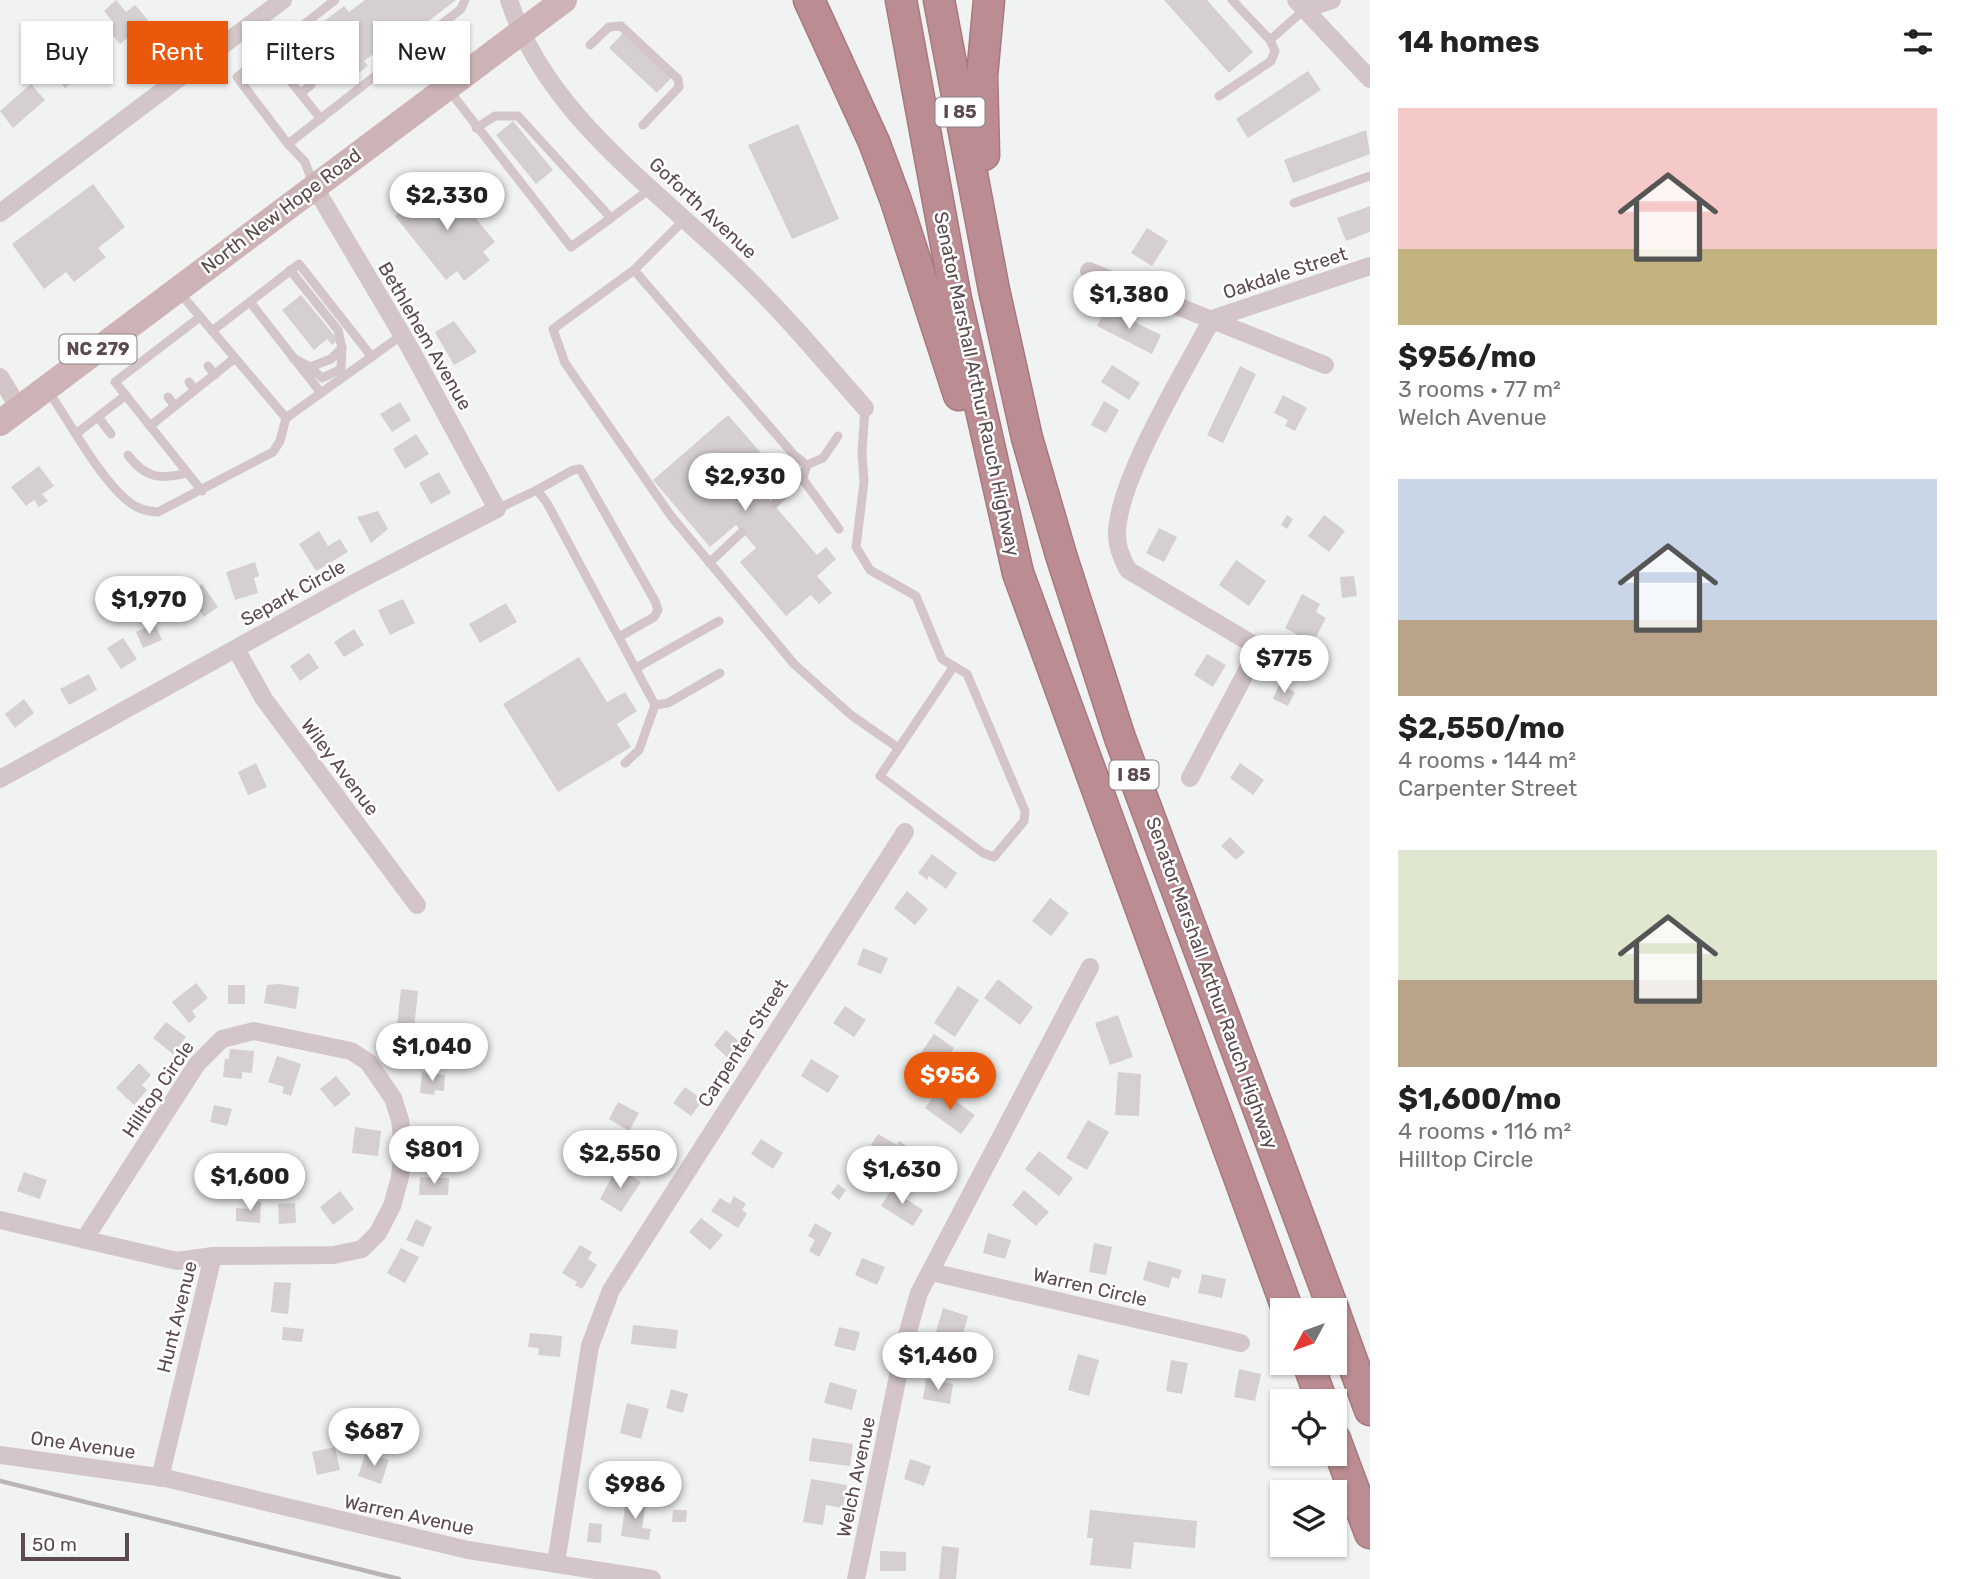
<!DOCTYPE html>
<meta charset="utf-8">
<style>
body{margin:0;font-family:Rubik,sans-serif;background:#f6f6f6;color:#222;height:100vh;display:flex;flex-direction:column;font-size:26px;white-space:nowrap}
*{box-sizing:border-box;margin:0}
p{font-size:23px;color:#767676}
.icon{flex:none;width:38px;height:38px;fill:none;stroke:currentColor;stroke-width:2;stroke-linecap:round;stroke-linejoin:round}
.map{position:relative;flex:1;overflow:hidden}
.panel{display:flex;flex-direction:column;background:#fff;width:595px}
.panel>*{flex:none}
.banner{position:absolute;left:21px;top:21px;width:665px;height:63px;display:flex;gap:14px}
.needle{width:46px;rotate:229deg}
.buttons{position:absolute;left:1270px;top:1298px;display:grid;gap:14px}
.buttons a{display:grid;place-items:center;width:77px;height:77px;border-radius:0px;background:#fff;box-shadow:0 2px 5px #0004;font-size:35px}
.scale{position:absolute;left:21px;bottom:18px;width:108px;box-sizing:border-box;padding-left:7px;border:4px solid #5d4a4d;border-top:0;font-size:19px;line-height:24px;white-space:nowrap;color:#5d4a4d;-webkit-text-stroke:5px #fff;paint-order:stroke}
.price{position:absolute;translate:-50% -60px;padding:0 16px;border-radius:24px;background:#fff;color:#222;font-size:23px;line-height:46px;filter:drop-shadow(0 2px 4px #0008)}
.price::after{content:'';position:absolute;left:50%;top:42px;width:21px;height:16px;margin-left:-10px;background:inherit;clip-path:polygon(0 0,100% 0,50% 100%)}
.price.selected{background:#ea580c;color:#fff}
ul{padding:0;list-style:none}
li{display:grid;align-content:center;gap:14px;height:371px;padding:0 28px}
li span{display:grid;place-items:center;height:217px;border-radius:0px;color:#555}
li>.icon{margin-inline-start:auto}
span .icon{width:126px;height:126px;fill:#fffc;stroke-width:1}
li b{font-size:30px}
h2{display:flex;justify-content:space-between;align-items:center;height:84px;padding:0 28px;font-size:30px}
.tag{padding:0 24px;border-radius:0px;background:#fff;box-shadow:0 2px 5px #0004;font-size:24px;line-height:63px}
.tag.selected{background:#ea580c;color:#fff}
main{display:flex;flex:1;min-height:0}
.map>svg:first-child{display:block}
</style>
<main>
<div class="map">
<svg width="1370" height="1579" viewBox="0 0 1370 1579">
<rect width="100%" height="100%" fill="#f1f3f2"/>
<!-- building -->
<g fill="#d5cfcf">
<path d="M116 0 126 12 135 5 148 20 120 44 106 27 113 22 104 11Z"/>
<path d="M365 0H456L409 36 405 31 364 61 368 66 352 78 349 73 337 82 312 48 332 34 323 22 344 6 349 12Z"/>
<path d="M1164 0H1207L1253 52 1229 73Z"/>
<path d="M624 32 672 77 657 93 609 48Z"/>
<path d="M84 42 99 59 65 88 51 71Z"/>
<path d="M1308 71 1321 90 1248 138 1236 119Z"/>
<path d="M31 84 45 100 13 128 0 111Z"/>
<path d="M513 121 553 170 536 184 496 135Z"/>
<path d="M798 124 839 219 792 239 748 145Z"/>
<path d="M1366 130 1370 154 1293 183 1284 160Z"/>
<path d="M443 178 495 242 483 252 490 260 464 281 457 271 446 280 395 216Z"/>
<path d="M93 184 125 227 98 248 106 257 74 282 66 272 44 289 12 244Z"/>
<path d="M1370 206V232L1346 241 1337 218Z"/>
<path d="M1147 228 1168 241 1152 266 1131 253Z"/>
<path d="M301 295 338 340 332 345 327 339 314 350 282 310Z"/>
<path d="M1106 308 1161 335 1152 354 1097 326Z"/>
<path d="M454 321 477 352 454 365 435 332Z"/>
<path d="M1112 365 1140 383 1129 400 1101 382Z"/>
<path d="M1240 366 1256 374 1223 443 1207 435Z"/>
<path d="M1283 395 1307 408 1295 431 1285 426 1288 420 1274 413Z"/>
<path d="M1104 401 1119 410 1106 433 1091 425Z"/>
<path d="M400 402 411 420 392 432 380 414Z"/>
<path d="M728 415 786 482 768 498 817 555 826 547 836 559 817 576 832 593 819 604 811 595 786 616 740 562 756 548 736 525 710 547 653 480Z"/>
<path d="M416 434 429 454 405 469 393 449Z"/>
<path d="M39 466 54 486 42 494 48 501 39 507 34 500 26 506 11 487Z"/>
<path d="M439 472 451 493 431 504 419 483Z"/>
<path d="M378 511 388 529 371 543 357 517Z"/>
<path d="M1287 515 1293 519 1287 529 1281 525Z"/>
<path d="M1324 515 1345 531 1329 552 1308 536Z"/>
<path d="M1159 528 1177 537 1164 562 1146 553Z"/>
<path d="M319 531 328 546 340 539 348 552 316 571 299 544Z"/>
<path d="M1236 560 1266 581 1249 606 1219 585Z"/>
<path d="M255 562 259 576 254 578 258 593 235 600 226 572Z"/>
<path d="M1354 576 1357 596 1342 598 1340 577Z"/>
<path d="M202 584 218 607 204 617 188 595Z"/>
<path d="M1302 594 1320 604 1316 612 1326 618 1313 643 1285 628Z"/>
<path d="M403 599 415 623 390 635 378 610Z"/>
<path d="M506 603 517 622 480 643 469 624Z"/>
<path d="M155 624 162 640 143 648 136 632Z"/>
<path d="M354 629 364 645 344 657 334 642Z"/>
<path d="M123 638 137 659 121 669 107 648Z"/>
<path d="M309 653 319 668 300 681 290 666Z"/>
<path d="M1207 654 1226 665 1213 687 1194 675Z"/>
<path d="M579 657 607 702 625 692 637 711 617 724 631 747 558 792 503 704Z"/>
<path d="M89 674 97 690 69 705 60 689Z"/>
<path d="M1279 685 1295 692 1288 706 1273 699Z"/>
<path d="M24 699 34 713 15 728 5 714Z"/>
<path d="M256 763 267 787 248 795 238 772Z"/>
<path d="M1240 763 1264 780 1253 795 1230 778Z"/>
<path d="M1230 837 1245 852 1236 860 1221 846Z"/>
<path d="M932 854 957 873 946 889 929 876 927 880 918 873Z"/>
<path d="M907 891 928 909 915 925 894 908Z"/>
<path d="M1050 898 1069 913 1051 936 1032 921Z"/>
<path d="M863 948 888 958 881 974 857 965Z"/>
<path d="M998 979 1033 1007 1020 1025 984 998Z"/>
<path d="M196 983 208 998 192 1011 196 1017 189 1023 172 1002Z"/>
<path d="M279 984 299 987 296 1009 264 1003 267 985Z"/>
<rect x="228" y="985" width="17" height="19"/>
<path d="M958 986 979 1000 955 1037 934 1023Z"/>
<path d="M401 989 418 991 414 1028 397 1026Z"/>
<path d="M845 1006 866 1020 854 1037 833 1023Z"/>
<path d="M1118 1015 1133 1057 1110 1065 1095 1023Z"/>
<path d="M166 1022 186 1037 173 1054 153 1038Z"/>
<path d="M726 1030 743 1045 730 1060 714 1045Z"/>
<path d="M934 1034 954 1048 929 1084 909 1070Z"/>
<path d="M230 1049 254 1051 252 1073 242 1072V1079L223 1077 225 1059H229Z"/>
<path d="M277 1056 301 1064 291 1096 282 1093 284 1087 268 1082Z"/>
<path d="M811 1059 839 1076 828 1093 801 1076Z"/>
<path d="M139 1063 151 1075 142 1085 147 1090 134 1105 116 1088Z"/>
<path d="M422 1072 445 1075 444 1091 435 1090 434 1095 420 1093Z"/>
<path d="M1118 1072 1141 1074 1139 1116 1115 1115Z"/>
<path d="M336 1076 351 1094 335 1107 320 1089Z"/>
<path d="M685 1087 703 1100 691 1116 673 1103Z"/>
<path d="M939 1089 975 1115 961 1134 925 1108Z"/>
<path d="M618 1102 639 1113 629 1131 609 1119Z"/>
<path d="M214 1105 232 1109 227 1126 210 1122Z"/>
<path d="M1088 1120 1109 1132 1087 1170 1066 1158Z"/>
<path d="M355 1127 381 1131 378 1156 352 1153Z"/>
<path d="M878 1134 897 1145 899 1141 947 1172 934 1193 883 1162 887 1155 871 1145Z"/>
<path d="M761 1139 783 1153 773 1169 751 1154Z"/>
<path d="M1039 1151 1073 1178 1059 1196 1025 1169Z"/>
<path d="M617 1167 641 1182 621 1212 600 1199Z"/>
<path d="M24 1172 47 1180 40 1199 17 1191Z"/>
<path d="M420 1177 449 1178 448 1195H419Z"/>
<path d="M838 1184 846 1190 839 1200 831 1193Z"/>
<path d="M894 1185 909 1194 906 1199 923 1210 913 1226 881 1206Z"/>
<path d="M1024 1190 1049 1212 1036 1226 1012 1205Z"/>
<path d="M340 1191 354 1209 333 1225 320 1207Z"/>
<path d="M734 1196 746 1204 742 1210 747 1214 738 1228 711 1211 720 1198 730 1204Z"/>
<path d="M250 1201 261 1202 260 1223 236 1221V1208L249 1209Z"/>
<path d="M295 1203 296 1223 279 1224 278 1204Z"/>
<path d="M701 1218 723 1235 710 1250 689 1232Z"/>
<path d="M416 1219 432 1227 423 1247 406 1240Z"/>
<path d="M815 1223 832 1233 819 1257 809 1251 815 1240 808 1236Z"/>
<path d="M988 1233 1011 1240 1005 1259 983 1253Z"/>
<path d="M1094 1243 1112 1247 1106 1275 1089 1272Z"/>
<path d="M580 1245 592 1252 588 1259 597 1265 582 1289 575 1285 577 1282 562 1273Z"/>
<path d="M401 1248 419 1257 405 1283 387 1273Z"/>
<path d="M862 1258 885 1267 877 1285 855 1275Z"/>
<path d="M1148 1261 1182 1270 1179 1279 1172 1277 1169 1288 1143 1280Z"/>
<path d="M1202 1274 1226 1279 1222 1298 1198 1293Z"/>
<path d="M274 1282 291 1283 288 1314 271 1312Z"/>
<path d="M943 1308 968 1316 962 1337 956 1335 951 1351 932 1346Z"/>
<path d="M633 1325 678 1330 676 1349 631 1344Z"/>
<path d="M283 1327 304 1329 302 1342 282 1340Z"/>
<path d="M839 1327 860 1332 855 1351 834 1346Z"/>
<path d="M530 1333 562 1336 560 1357 538 1355 539 1348 528 1347Z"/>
<path d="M1078 1354 1099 1360 1089 1396 1068 1390Z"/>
<path d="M1171 1360 1188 1363 1182 1394 1166 1391Z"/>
<path d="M1239 1369 1261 1374 1255 1401 1234 1397Z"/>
<path d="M926 1379 953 1384 950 1404 923 1399Z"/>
<path d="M830 1382 857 1390 852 1410 824 1403Z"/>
<path d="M671 1389 688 1394 683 1413 666 1408Z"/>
<path d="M627 1403 649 1409 641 1439 620 1433Z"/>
<path d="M812 1438 853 1444 850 1466 809 1461Z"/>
<path d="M335 1447 340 1470 317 1475 312 1452Z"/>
<path d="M366 1452 389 1460 381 1484 358 1476Z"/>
<path d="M910 1459 931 1466 924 1486 904 1479Z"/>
<path d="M811 1479 847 1485 843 1508 826 1505 823 1525 803 1522Z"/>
<path d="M626 1500 646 1503 642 1528 651 1529 649 1540 621 1536Z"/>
<path d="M673 1510H687L686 1522H672Z"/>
<path d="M1090 1510 1197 1521 1195 1548 1134 1542 1131 1569 1090 1565 1093 1538H1087Z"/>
<path d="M589 1523 602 1524 601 1543 587 1542Z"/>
<path d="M942 1546 959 1548 956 1579H939Z"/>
<path d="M880 1551 906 1552V1571H880Z"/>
</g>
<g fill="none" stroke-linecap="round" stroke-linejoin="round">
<defs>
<g id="motorway">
<path d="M809 0 874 142 896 201 959 395"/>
<path d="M901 0 956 299 1018 573 1288 1311"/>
<path d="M939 0 994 290 1027 438 1061 555 1120 738 1334 1311"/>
<path d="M984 155 982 76 989 0"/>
<path d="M1335 1314 1370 1410"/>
<path d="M1308 1363 1322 1402"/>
<path d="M1335 1439 1370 1533"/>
</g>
</defs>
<!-- motorway casing -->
<use href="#motorway" stroke="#a7787d" stroke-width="33"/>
<!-- service -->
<g stroke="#d4c6c8" stroke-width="9">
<path d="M286 39 301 58"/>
<path d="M1270 40 1305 9"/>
<path d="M590 45 609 27 621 26 678 79 679 87 643 125"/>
<path d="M268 53 321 119"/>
<path d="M448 89 571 247 611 218"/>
<path d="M301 93 311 85 312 73"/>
<path d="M1219 96 1271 61 1275 51 1270 40 1232 0"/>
<path d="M476 128 495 116H518L611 218 650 189"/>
<path d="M288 144 237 77 335 0"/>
<path d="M313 184 305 162 288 144 461 9 465 0"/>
<path d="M1294 203 1370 176"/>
<path d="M685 219 634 270 794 455 807 465 823 458 838 436"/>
<path d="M290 270 338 330 342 348 331 359 310 367 293 358"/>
<path d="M634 270 553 329 565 363 671 516 794 664 851 715 897 747"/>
<path d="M180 293 286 418 402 335"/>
<path d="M250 302 321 393"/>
<path d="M200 317 115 382 202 491"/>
<path d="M212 331 299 264 372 357"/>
<path d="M208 366 215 375"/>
<path d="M310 367 322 378 341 369 342 348"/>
<path d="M189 382 195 390"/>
<path d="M47 389C69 421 100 479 128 501 137 509 146 511 158 512L273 452 280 441 286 418"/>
<path d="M168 397 175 406"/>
<path d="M865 408 862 453 864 482 856 547 870 570 916 596 942 659 967 674 1025 811 1024 821 994 857 983 853 880 776 954 666"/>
<path d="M98 417 111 434"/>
<path d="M150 426 235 358"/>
<path d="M77 433 126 395"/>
<path d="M128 455C145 478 160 480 187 473"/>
<path d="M802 478 839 529"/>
<path d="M537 490 573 470 580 469 655 601 658 610 654 617 619 637"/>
<path d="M774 504 803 477 807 465"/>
<path d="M497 509 537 490 547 503 655 705 639 750 625 763"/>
<path d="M709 563 742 532"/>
<path d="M636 668 719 621"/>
<path d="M655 705 668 703 720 673"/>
</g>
<!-- minor -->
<g stroke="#d4c6c8" stroke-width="18">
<path d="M509 0C546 114 653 186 736 267 782 311 823 360 865 408"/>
<path d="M1296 0 1370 79"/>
<path d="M1305 9 1332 0"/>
<path d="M0 213 283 0"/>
<path d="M1089 271 1325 365"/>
<path d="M0 377 19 408"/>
<path d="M236 649 264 699 417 905"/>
<path d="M1190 778 1259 648 1128 570C1122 559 1117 548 1117 535 1116 482 1186 369 1212 319L1370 266"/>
<path d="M0 779 356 582 497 509 410 348 314 186"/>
<path d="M0 1220 177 1261 213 1256 334 1255 362 1249 378 1233 392 1206 400 1177 403 1146 400 1120 393 1098 368 1062 351 1051 254 1031 222 1039 197 1064 84 1240"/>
<path d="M931 1272 1241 1343"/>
<path d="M0 1455 165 1478 468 1550 652 1579"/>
<path d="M160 1478 213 1256"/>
<path d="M556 1563 590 1346 611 1290 905 832"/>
<path d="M856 1579 905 1342 919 1293 1090 967"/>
</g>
<!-- primary -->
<path stroke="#cdb3b6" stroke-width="26" d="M0 423 564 0"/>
<!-- motorway -->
<use href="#motorway" stroke="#bb8d92" stroke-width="30"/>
<!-- rail -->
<path stroke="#bbb4b4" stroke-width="4.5" d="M0 1481 399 1579"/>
</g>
<g text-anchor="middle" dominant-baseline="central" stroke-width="5" stroke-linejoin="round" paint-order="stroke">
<!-- shield labels -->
<g fill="#fff" stroke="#8e8082" stroke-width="2">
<rect x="935.5" y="97.5" width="49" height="29" rx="5"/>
<rect x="59.5" y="334.5" width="77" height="29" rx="5"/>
<rect x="1109.5" y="760.5" width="49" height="29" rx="5"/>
</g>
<g font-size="18" font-weight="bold" fill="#5d4a4d">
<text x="960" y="112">I 85</text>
<text x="98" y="349">NC 279</text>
<text x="1134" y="775">I 85</text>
</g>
<!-- street labels -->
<g font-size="19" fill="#5d4a4d" stroke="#fff">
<text transform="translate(703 208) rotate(43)">Goforth Avenue</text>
<text transform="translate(281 211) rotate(-37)">North New Hope Road</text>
<text transform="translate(1285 273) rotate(-18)">Oakdale Street</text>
<text transform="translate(425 336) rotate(60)">Bethlehem Avenue</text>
<text transform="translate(977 384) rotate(78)">Senator Marshall Arthur Rauch Highway</text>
<text transform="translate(293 593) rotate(-29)">Separk Circle</text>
<text transform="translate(340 767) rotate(53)">Wiley Avenue</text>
<text transform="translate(1212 983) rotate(70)">Senator Marshall Arthur Rauch Highway</text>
<text transform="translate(743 1043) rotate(-57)">Carpenter Street</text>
<text transform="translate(158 1089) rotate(-56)">Hilltop Circle</text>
<text transform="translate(1090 1287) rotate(13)">Warren Circle</text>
<text transform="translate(177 1317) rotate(-76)">Hunt Avenue</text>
<text transform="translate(83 1445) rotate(8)">One Avenue</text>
<text transform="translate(856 1477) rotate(-78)">Welch Avenue</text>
<text transform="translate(409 1515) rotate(12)">Warren Avenue</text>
</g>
</g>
</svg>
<div class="buttons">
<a><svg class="needle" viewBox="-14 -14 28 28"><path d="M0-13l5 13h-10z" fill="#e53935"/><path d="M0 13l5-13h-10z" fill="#767676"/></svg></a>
<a><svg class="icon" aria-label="locate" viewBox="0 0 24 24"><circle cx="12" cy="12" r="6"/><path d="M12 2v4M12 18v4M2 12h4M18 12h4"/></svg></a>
<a><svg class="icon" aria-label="layers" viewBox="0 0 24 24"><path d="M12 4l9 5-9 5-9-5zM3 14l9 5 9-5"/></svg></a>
</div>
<div class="scale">50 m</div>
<b class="price" style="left:447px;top:232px">$2,330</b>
<b class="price" style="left:1129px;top:331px">$1,380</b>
<b class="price" style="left:745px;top:513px">$2,930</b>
<b class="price" style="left:149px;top:636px">$1,970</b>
<b class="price" style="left:1284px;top:695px">$775</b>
<b class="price" style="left:432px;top:1083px">$1,040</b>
<b class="price selected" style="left:950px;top:1112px">$956</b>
<b class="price" style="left:434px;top:1186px">$801</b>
<b class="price" style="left:620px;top:1190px">$2,550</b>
<b class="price" style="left:902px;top:1206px">$1,630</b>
<b class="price" style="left:250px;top:1213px">$1,600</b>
<b class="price" style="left:938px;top:1392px">$1,460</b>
<b class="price" style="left:374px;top:1468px">$687</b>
<b class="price" style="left:635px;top:1521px">$986</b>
<div class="banner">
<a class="tag">Buy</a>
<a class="tag selected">Rent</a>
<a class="tag">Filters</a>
<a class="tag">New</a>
</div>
</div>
<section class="panel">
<h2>14 homes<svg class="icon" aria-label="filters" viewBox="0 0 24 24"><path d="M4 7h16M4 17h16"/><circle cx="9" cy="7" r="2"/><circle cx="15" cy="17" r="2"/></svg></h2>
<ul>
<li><span style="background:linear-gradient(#f6c9c9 65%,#c2b280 0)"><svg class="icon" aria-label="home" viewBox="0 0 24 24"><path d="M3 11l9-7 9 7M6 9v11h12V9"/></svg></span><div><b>$956/mo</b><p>3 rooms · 77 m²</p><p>Welch Avenue</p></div></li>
<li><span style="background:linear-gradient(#c9d6e8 65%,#b9a48a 0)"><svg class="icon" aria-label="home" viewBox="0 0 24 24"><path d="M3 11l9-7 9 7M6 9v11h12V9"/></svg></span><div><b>$2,550/mo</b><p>4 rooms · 144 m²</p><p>Carpenter Street</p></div></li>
<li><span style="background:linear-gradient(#dfe7d0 60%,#b9a48a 0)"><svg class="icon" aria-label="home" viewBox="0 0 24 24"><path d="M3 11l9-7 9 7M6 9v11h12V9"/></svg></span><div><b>$1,600/mo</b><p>4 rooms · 116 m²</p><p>Hilltop Circle</p></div></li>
</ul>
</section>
</main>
